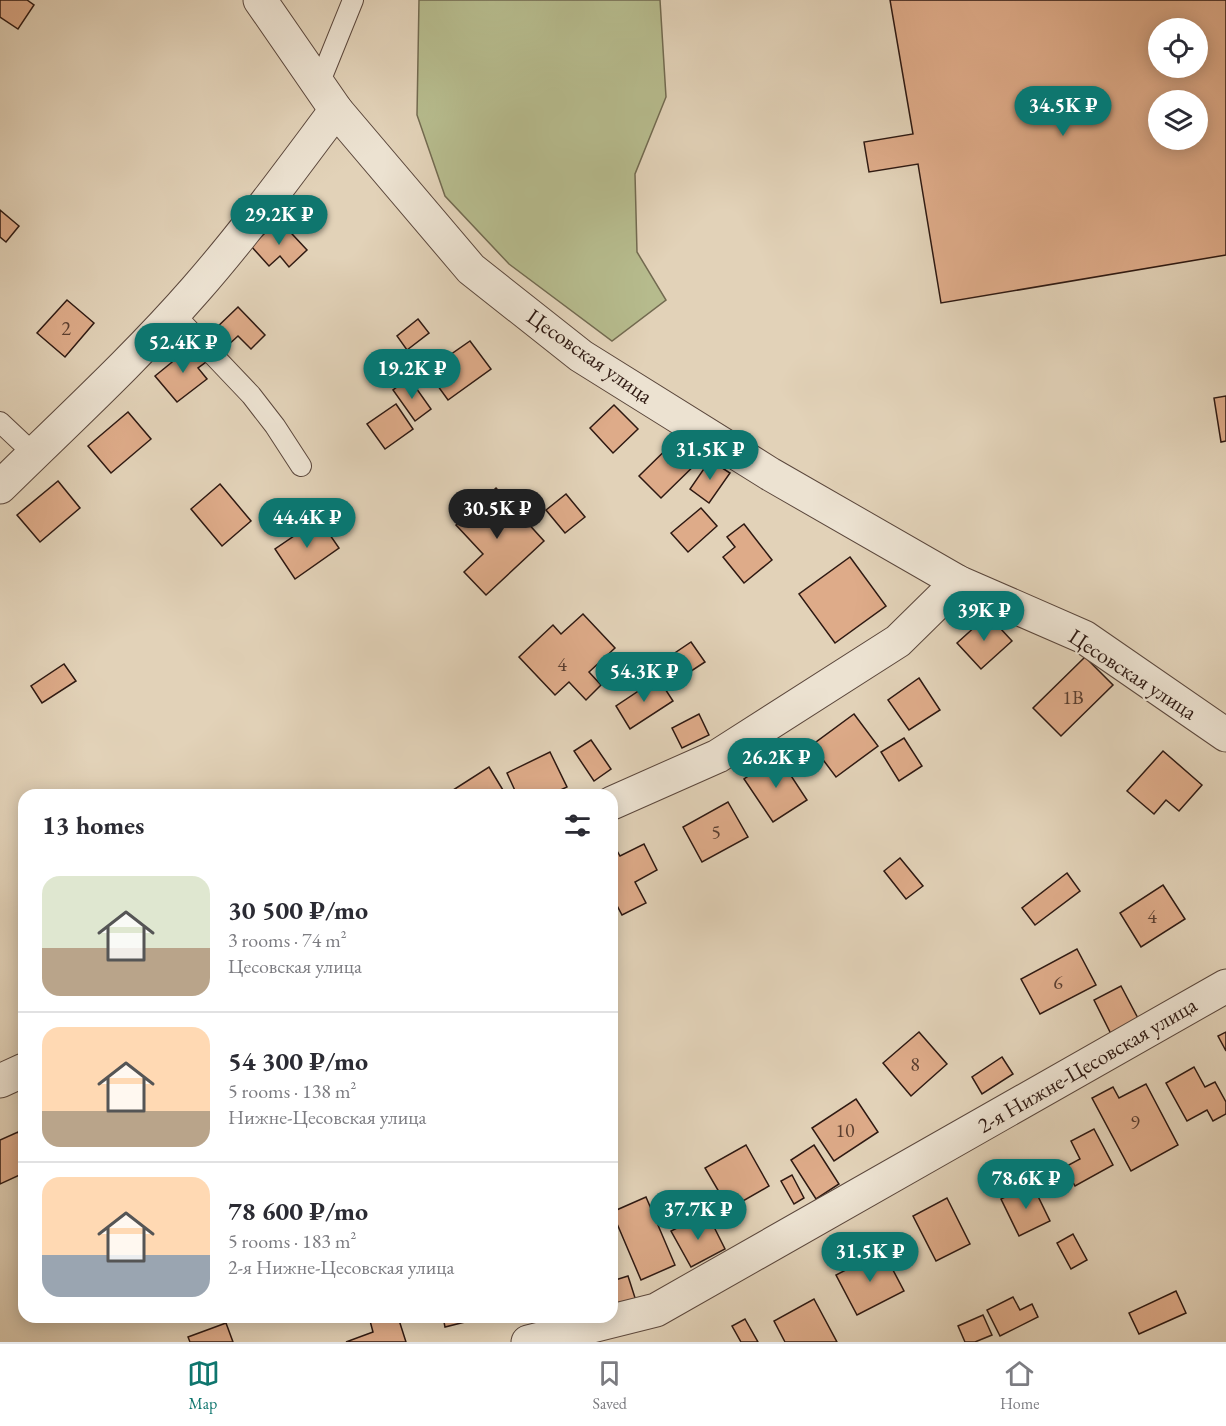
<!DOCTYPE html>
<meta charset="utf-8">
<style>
body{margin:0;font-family:"EB Garamond",serif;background:#f2f2f3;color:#2b2b33;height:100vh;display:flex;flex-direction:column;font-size:22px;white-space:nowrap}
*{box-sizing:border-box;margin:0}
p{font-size:20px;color:#7c7c81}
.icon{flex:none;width:33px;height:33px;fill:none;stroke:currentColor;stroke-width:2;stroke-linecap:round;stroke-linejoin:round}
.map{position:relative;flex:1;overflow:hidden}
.panel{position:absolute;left:18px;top:789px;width:600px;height:534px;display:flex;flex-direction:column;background:#fff;border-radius:18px;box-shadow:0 3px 15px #0003}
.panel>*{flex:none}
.fabs{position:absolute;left:1148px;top:18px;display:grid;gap:12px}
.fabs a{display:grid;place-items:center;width:60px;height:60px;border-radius:50%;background:#fff;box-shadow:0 3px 15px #0003;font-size:30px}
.price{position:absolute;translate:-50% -51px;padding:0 14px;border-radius:21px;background:#0f766e;color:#fff;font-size:20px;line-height:39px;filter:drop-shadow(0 2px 3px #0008)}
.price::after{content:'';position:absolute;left:50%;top:36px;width:18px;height:14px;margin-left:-9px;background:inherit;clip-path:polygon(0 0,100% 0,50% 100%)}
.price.selected{background:#222;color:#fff}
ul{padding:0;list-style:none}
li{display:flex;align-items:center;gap:18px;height:150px;padding:0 24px}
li+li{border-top:2px solid #e1e1e2}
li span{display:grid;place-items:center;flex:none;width:168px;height:120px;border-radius:18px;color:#555}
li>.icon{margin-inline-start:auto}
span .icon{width:72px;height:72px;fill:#fffc;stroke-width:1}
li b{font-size:26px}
h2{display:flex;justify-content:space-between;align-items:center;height:72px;padding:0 24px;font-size:26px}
.dock{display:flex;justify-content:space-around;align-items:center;height:84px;border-top:2px solid #e1e1e2;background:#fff;font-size:16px;color:#7c7c81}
.dock a{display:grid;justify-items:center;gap:3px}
.dock .selected{color:#0f766e}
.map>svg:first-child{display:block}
</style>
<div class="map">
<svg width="1226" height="1342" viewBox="0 0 1226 1342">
<rect width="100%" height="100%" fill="#e2d2b8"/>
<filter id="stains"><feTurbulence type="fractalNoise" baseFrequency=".00333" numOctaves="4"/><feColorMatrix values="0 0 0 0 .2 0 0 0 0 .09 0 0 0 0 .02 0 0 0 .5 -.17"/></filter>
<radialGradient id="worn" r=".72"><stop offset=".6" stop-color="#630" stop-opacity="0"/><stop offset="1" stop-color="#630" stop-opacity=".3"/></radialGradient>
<!-- green -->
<path fill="#b6bb8d" stroke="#726a50" stroke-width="1.5" d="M419 0H660L666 97 635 174 637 252 666 300 612 341 509 264 445 196 417 115Z"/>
<!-- building -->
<g fill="#deab89" stroke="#2e1912" stroke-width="1.5" fill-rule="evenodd">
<path d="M0 0H27L34 5 18 29 0 17Z"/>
<path d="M890 0H1226V255L941 303 918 164 869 172 864 142 913 134ZM1158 28H1197V68H1158ZM1158 100H1197V140H1158Z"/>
<path d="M0 210 19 226 6 242 0 237Z"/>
<path d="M279 220 307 250 289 267 280 256 269 266 251 246Z"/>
<path d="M67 300 94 323 65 357 37 333Z"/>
<path d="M238 307 265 335 251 349 238 336 226 347 211 333Z"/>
<path d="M418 319 429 333 407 350 397 336Z"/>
<path d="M470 341 491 369 448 400 427 371Z"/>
<path d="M193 345 206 362 198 368 207 379 177 402 155 376Z"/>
<path d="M409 378 431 409 415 421 393 390Z"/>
<path d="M1226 396V441L1221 442 1214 398Z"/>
<path d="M396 404 413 429 385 449 367 424Z"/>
<path d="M614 405 638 429 613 453 590 428Z"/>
<path d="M128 412 151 439 111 473 88 446Z"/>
<path d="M683 433 705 455 661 498 639 476Z"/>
<path d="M710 460 730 473 709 503 690 489Z"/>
<path d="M58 481 80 508 40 542 17 515Z"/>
<path d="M220 484 251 521 222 546 191 509Z"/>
<path d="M496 488 544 541 486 595 464 572 483 554 456 525Z"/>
<path d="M566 494 585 517 565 533 546 510Z"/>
<path d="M701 508 717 526 688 552 671 533Z"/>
<path d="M319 519 339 548 295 579 275 549Z"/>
<path d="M744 524 772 560 744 583 723 557 735 547 727 537Z"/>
<path d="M850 557 886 606 835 643 799 594Z"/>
<path d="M583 614 615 648 589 672 601 685 586 700 569 682 555 695 519 657 553 625 561 634Z"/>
<path d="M988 615 1012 641 981 669 957 643Z"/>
<path d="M691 642 705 662 676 681 663 661Z"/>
<path d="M1085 657 1113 685 1061 736 1033 708Z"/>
<path d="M64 664 76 681 42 703 31 686Z"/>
<path d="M658 678 673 701 630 729 616 706Z"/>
<path d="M919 678 940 710 909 730 888 700Z"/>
<path d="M699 714 709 735 682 748 672 728Z"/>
<path d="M854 714 878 746 836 777 812 745Z"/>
<path d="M904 738 922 766 899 781 881 752Z"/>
<path d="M591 740 611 769 594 781 574 751Z"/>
<path d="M1163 751 1202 785 1179 811 1166 800 1154 814 1127 791Z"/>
<path d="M550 752 567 787 550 795H517L507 773Z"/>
<path d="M778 756 807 800 773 822 744 779Z"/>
<path d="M489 767 506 795H452L450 792Z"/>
<path d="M728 802 748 837 702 862 683 827Z"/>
<path d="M612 842 620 856 644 844 657 870 635 882 646 903 622 915 612 896Z"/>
<path d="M900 858 923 886 906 899 884 871Z"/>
<path d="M1067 873 1080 891 1035 925 1022 908Z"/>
<path d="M1163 885 1185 919 1141 947 1120 913Z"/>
<path d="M1077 949 1096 985 1040 1014 1021 979Z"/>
<path d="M1121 986 1140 1022 1112 1036 1094 1000Z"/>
<path d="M919 1032 947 1064 911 1096 883 1063Z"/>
<path d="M1226 1032V1051L1218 1036Z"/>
<path d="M1002 1057 1013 1074 982 1094 972 1077Z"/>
<path d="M1194 1067 1205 1087 1215 1082 1226 1102V1114L1213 1121 1207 1110 1187 1121 1166 1083Z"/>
<path d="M1146 1084 1178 1145 1131 1171 1092 1098 1113 1087 1119 1098Z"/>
<path d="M856 1099 878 1132 834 1161 812 1128Z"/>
<path d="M1094 1129 1113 1165 1075 1186 1065 1167 1080 1159 1071 1141Z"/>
<path d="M18 1132 24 1146V1173L0 1184V1140Z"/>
<path d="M746 1145 769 1186 729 1209 705 1168Z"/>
<path d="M814 1145 839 1184 816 1199 791 1160Z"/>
<path d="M792 1175 804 1198 794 1204 781 1181Z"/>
<path d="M1032 1184 1050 1221 1019 1236 1001 1199Z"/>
<path d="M646 1197 675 1265 641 1280 612 1212Z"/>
<path d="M947 1198 970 1244 936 1261 913 1216Z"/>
<path d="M709 1217 725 1249 691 1267 671 1231 689 1222 692 1227Z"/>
<path d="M1073 1234 1087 1260 1071 1269 1057 1243Z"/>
<path d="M883 1251 904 1291 857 1315 836 1275Z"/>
<path d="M628 1276 637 1304 612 1312V1281Z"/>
<path d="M1176 1291 1186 1313 1139 1334 1129 1313Z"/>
<path d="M1013 1297 1020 1310 1032 1304 1038 1317 1000 1336 987 1310Z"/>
<path d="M814 1299 837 1342H785L774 1321Z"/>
<path d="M983 1315 992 1335 975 1342H965L958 1326Z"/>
<path d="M369 1317H398L406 1342H346L373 1332Z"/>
<path d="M443 1317H485L445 1327Z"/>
<path d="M745 1319 758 1342H741L732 1326Z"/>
<path d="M226 1323 233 1342H190L188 1337Z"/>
</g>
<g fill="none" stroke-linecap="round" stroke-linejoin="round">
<defs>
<g id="lane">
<path d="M319 84 353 0"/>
<path d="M174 314 251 395 275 426 301 466"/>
<path d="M0 422 34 454"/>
</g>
<g id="street">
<path d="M260 0 336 110 471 269 581 356 770 474 958 582 1084 637 1226 735"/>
<path d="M0 487C66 422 135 359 196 289 246 232 291 170 336 110"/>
<path d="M612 803 718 756 898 641 958 582"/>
<path d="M0 1081 24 1070"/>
<path d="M528 1342 656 1310 1226 986"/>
</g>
</defs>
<!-- lane casing -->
<use href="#lane" stroke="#5b473c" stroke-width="22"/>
<!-- street casing -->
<use href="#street" stroke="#5b473c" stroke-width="35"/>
<!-- lane -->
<use href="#lane" stroke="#ece2d1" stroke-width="20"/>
<!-- street -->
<use href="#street" stroke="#ece2d1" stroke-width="33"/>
</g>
<g text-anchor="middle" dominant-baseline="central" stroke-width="4.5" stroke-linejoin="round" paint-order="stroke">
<!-- number labels -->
<g font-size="20" fill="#5a3e30">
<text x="66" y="328">2</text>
<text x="562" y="664">4</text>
<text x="1073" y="697">1В</text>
<text x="716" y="832">5</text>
<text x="1152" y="916">4</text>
<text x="1058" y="982">6</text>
<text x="915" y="1064">8</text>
<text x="1135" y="1122">9</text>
<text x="845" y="1130">10</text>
</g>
<!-- street labels -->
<g font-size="22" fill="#2e1912" stroke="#ece2d1">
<text transform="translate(590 356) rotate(35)">Цесовская улица</text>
<text transform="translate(1133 674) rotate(33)">Цесовская улица</text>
<text transform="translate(1087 1065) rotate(-30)">2-я Нижне-Цесовская улица</text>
</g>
</g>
<rect width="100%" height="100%" filter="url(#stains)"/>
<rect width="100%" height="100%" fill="url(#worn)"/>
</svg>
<div class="fabs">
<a><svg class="icon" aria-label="locate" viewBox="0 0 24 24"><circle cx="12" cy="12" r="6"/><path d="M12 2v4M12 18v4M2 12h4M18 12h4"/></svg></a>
<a><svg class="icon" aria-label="layers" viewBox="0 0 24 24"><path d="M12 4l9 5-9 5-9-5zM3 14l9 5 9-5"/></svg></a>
</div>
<b class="price" style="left:1063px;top:137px">34.5K ₽</b>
<b class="price" style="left:279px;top:246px">29.2K ₽</b>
<b class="price" style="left:183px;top:374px">52.4K ₽</b>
<b class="price" style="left:412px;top:400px">19.2K ₽</b>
<b class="price" style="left:710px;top:481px">31.5K ₽</b>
<b class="price selected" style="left:497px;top:540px">30.5K ₽</b>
<b class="price" style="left:307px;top:549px">44.4K ₽</b>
<b class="price" style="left:984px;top:642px">39K ₽</b>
<b class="price" style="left:644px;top:703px">54.3K ₽</b>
<b class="price" style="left:776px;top:789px">26.2K ₽</b>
<b class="price" style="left:1026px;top:1210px">78.6K ₽</b>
<b class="price" style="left:698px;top:1241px">37.7K ₽</b>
<b class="price" style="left:870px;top:1283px">31.5K ₽</b>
<section class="panel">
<h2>13 homes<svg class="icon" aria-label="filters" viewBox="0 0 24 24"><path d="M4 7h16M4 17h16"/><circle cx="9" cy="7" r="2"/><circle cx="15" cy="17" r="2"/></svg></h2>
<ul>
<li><span style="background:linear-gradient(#dfe7d0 60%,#b9a48a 0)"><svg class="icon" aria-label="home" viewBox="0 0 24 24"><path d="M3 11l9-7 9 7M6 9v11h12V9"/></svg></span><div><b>30 500 ₽/mo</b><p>3 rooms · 74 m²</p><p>Цесовская улица</p></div></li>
<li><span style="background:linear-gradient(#ffd9b3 70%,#b9a48a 0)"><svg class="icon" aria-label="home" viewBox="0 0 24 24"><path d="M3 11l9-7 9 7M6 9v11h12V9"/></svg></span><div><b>54 300 ₽/mo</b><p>5 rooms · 138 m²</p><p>Нижне-Цесовская улица</p></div></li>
<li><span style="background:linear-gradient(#ffd9b3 65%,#9aa5b1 0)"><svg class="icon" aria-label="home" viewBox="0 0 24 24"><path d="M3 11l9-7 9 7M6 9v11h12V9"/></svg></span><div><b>78 600 ₽/mo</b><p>5 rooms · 183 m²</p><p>2-я Нижне-Цесовская улица</p></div></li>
</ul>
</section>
</div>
<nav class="dock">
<a class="selected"><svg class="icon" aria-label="map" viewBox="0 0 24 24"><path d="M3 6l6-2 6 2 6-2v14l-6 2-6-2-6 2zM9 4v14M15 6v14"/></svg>Map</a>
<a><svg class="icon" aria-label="saved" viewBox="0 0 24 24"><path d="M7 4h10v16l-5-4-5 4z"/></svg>Saved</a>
<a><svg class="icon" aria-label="home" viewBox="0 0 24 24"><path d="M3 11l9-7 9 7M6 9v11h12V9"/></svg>Home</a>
</nav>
